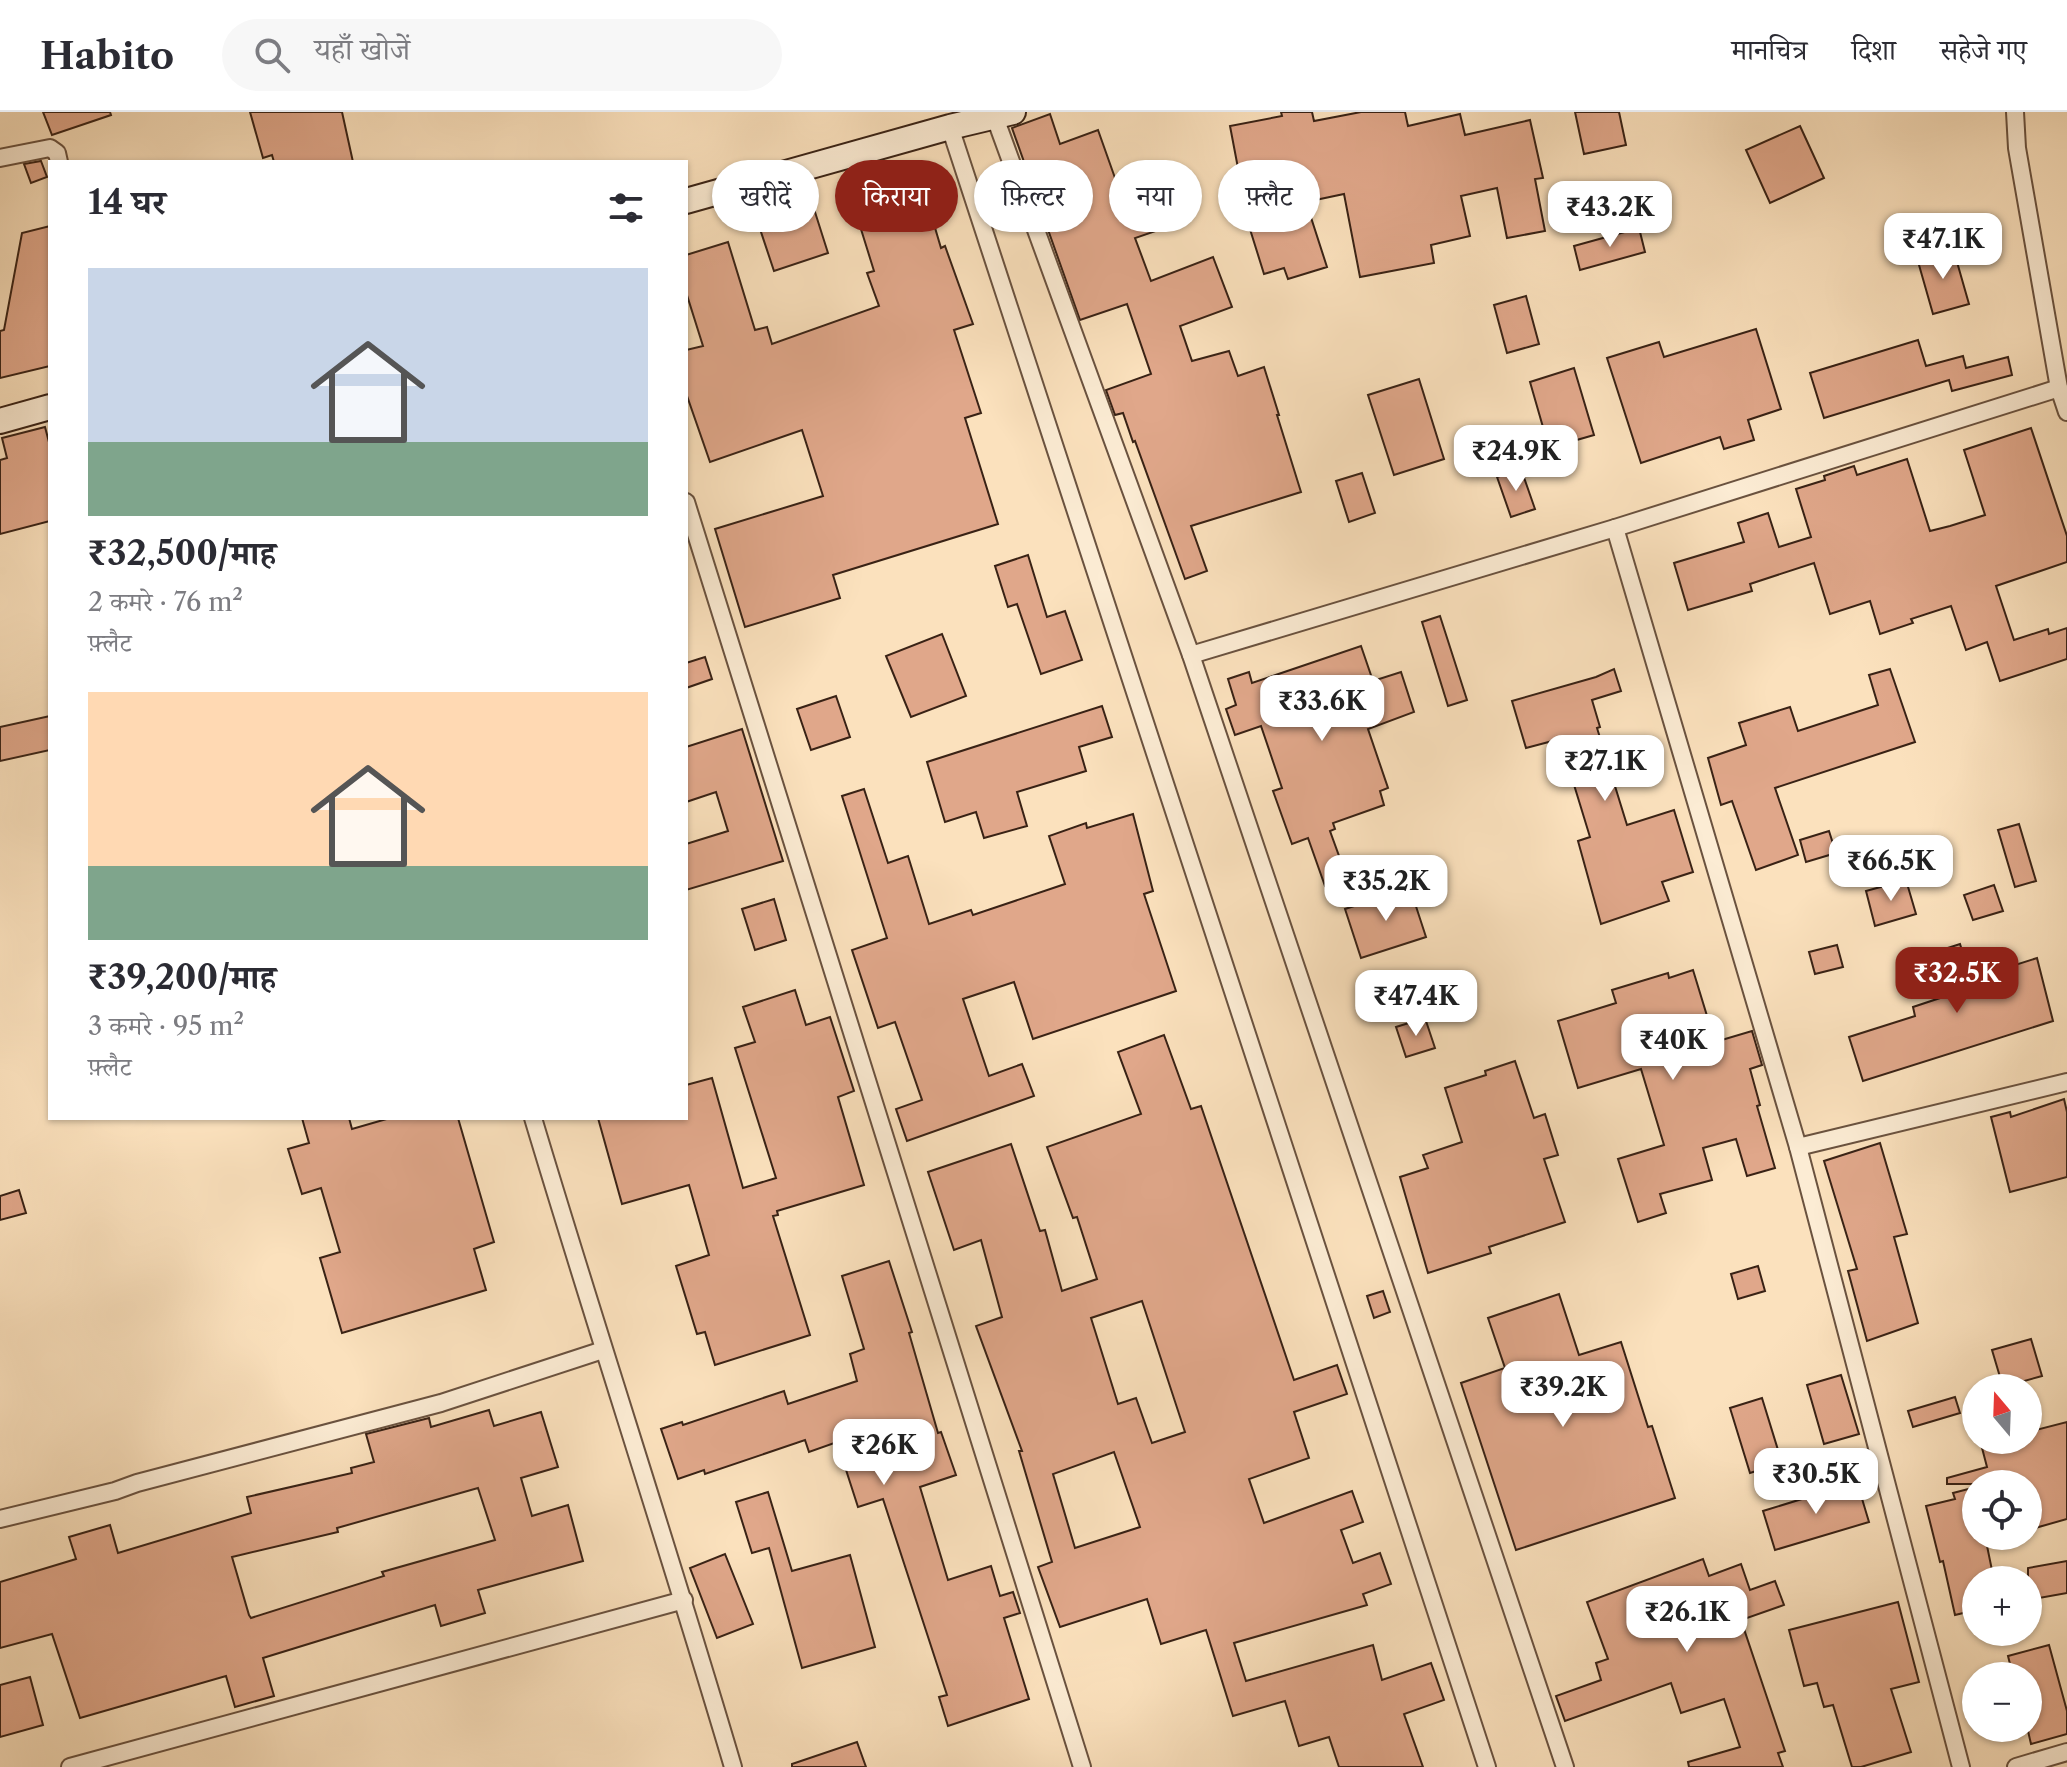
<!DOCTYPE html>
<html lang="hi">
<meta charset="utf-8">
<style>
body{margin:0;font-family:"Libre Caslon Text","Noto Serif Devanagari",serif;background:#f7f7f7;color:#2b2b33;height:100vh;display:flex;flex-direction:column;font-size:30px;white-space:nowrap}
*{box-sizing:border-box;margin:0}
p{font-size:26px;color:#7c7c81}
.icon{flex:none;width:44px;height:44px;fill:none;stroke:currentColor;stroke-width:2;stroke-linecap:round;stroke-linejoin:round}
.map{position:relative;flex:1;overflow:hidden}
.details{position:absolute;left:48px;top:48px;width:640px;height:960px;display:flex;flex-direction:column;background:#fff;border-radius:0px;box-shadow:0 2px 6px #0004}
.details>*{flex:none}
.top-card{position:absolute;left:712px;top:48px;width:760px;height:72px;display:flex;gap:16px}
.needle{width:52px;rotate:341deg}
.controls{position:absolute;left:1962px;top:1262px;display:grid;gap:16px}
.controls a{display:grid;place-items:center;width:80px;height:80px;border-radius:50%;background:#fff;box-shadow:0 2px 6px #0004;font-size:40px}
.price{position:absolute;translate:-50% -68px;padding:0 18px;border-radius:16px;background:#fff;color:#222;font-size:26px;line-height:52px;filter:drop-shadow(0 2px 4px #0008)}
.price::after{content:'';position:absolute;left:50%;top:48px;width:24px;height:18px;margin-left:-12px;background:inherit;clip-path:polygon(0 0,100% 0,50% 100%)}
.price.on{background:#8f2418;color:#fff}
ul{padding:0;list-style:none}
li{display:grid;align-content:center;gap:16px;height:424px;padding:0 40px}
li span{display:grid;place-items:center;height:248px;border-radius:0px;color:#555}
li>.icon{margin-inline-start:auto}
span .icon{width:144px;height:144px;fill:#fffc;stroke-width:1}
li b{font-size:34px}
h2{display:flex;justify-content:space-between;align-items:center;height:96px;padding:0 40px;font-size:34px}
.tag{padding:0 28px;border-radius:36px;background:#fff;box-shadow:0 2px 6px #0004;font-size:28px;line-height:72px}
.tag.on{background:#8f2418;color:#fff}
header{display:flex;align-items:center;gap:48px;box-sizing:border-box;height:112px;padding:0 40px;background:#fff;border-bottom:2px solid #e1e1e2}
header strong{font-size:38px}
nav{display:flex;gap:44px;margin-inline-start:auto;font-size:28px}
.search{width:560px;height:72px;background:#f7f7f7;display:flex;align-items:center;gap:20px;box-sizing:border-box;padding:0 28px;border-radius:44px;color:#7c7c81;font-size:30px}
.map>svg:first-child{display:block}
</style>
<header>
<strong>Habito</strong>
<div class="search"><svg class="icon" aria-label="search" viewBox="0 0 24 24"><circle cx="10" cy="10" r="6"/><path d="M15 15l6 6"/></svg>यहाँ खोजें</div>
<nav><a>मानचित्र</a><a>दिशा</a><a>सहेजे गए</a></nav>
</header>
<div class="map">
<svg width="2067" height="1655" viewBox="0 0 2067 1655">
<rect width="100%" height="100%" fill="#fbe1bd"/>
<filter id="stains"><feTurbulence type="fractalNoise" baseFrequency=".0025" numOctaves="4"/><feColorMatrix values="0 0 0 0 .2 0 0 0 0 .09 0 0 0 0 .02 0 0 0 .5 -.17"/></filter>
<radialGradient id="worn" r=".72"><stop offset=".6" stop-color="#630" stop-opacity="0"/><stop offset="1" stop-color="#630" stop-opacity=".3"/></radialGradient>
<!-- building -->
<g fill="#e0a78a" stroke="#392215" stroke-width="2" fill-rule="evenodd">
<path d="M43 0H110L111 3 52 23Z"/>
<path d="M250 0H342L353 50H274L272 43 263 46Z"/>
<path d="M1281 0H1312L1314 9 1361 0H1405L1408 14 1460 2 1465 23 1530 8 1543 66 1535 67 1545 119 1507 126 1497 76 1461 84 1470 124 1431 133 1434 151 1360 165 1344 82 1306 90 1327 155 1288 167 1284 156 1264 162 1249 114 1230 14 1282 4Z"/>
<path d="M1575 0H1619L1626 33 1584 42Z"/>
<path d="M1050 2 1060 32 1098 18 1120 80 1172 62 1188 108 1135 126 1151 169 1213 145 1232 195 1180 214 1192 249 1229 239 1238 264 1264 255 1279 303H1277L1301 380 1191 414 1207 459 1185 467 1135 329 1133 330 1123 301 1115 303 1106 278 1151 262 1127 192 1080 208 1012 16Z"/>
<path d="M1800 14 1824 66 1770 91 1746 38Z"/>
<path d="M41 49 47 65 31 71 24 52Z"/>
<path d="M920 65 941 136 945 134 973 212 954 218 981 301 965 306 998 412 833 463 840 486 745 515 715 417 823 384 802 318 710 350 686 281V238L703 234 686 180V143L728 130 755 218 767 215 772 232 879 194 867 161 874 159 851 85Z"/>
<path d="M808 78 828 141 774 159 753 96Z"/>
<path d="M50 114V254L0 266V219L4 218 22 121Z"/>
<path d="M1639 116 1645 140 1580 158 1574 134Z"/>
<path d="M1953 136 1969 192 1933 202 1917 146Z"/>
<path d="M1526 184 1539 232 1507 241 1494 193Z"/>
<path d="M1756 217 1781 297 1748 308 1754 328 1724 337 1720 325 1641 351 1607 246 1659 230 1664 245Z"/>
<path d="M1918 228 1926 254 1963 244 1966 256 2008 245 2012 263 1952 279 1949 268 1824 306 1810 261Z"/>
<path d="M1574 256 1594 323 1549 336 1530 270Z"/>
<path d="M1419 267 1444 347 1394 363 1368 283Z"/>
<path d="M45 315 50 334V409L0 422V348L7 346 2 326Z"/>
<path d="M2031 316 2067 424V450L1996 474 2014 528 2048 517 2049 522 2067 516V547L2000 569 1987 530 1966 538 1951 494 1911 507 1913 511 1880 522 1870 489 1830 502 1814 451 1750 472 1752 479 1688 498 1674 451 1744 430 1738 411 1768 401 1779 435 1811 425 1796 377 1825 368 1824 364 1854 354 1857 363 1907 347 1930 419 1950 414 1985 403 1964 338Z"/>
<path d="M1521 357 1535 397 1511 405 1497 365Z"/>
<path d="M1362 361 1375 401 1349 410 1336 369Z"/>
<path d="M1028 443 1047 505 1065 499 1082 548 1041 562 1017 492 1008 495 995 454Z"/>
<path d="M1440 504 1467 588 1448 594 1422 510Z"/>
<path d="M942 522 966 584 911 605 886 544Z"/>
<path d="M1361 534 1373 569 1401 560 1414 600 1368 617 1388 676 1380 679 1384 693 1333 711 1335 717 1330 719 1347 766 1325 774 1308 726 1292 732 1273 679 1282 676 1261 614 1235 623 1226 597 1236 593 1228 567 1249 560 1252 571Z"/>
<path d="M705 545 712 567 686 576V551Z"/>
<path d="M1614 557 1621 579 1592 588 1600 615 1597 616 1627 713 1674 698 1693 760 1662 770 1669 789 1601 812 1578 729 1590 725 1560 627 1526 636 1512 589 1596 565Z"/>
<path d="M1890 557 1915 630 1775 676 1798 743 1756 758 1732 689 1721 693 1708 646 1746 633 1739 611 1790 595 1798 619 1878 593 1869 563Z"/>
<path d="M836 584 850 625 811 638 797 597Z"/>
<path d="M1102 594 1112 625 1079 635 1086 659 1017 680 1027 714 984 726 976 700 945 710 927 650Z"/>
<path d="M50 604V638L0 649V615Z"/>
<path d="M742 617 783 749 686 778V732L728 719 716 680 686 690V635Z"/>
<path d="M864 677 888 751 908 744 929 812 971 798 973 803 1065 772 1049 724 1086 711 1087 716 1133 702 1153 779 1144 782 1176 879 1033 927 1014 870 963 887 989 964 1022 952 1034 984 907 1029 896 997 922 988 895 910 878 916 852 838 887 826 842 684Z"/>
<path d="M2019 712 2036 769 2015 775 1998 718Z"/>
<path d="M1829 719 1836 741 1806 750 1800 728Z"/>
<path d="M1906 768 1916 802 1875 814 1866 779Z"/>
<path d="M1994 773 2003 799 1973 808 1964 783Z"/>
<path d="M1410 776 1426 825 1361 846 1345 797Z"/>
<path d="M774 787 786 828 755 838 742 797Z"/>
<path d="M1960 832 1971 867 2037 846 2053 909 1863 969 1849 925 1915 904 1913 895 1940 886 1926 843Z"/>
<path d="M1837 833 1843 855 1815 862 1809 840Z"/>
<path d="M1693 858 1715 930 1752 919 1762 953 1750 957 1760 993 1757 994 1775 1056 1747 1064 1736 1027 1703 1036 1712 1068 1660 1082 1666 1101 1638 1110 1618 1047 1664 1033 1641 957 1578 976 1558 909 1616 891 1612 878 1668 861 1669 866Z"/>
<path d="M795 878 806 913 830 905 854 979 838 985 864 1073 777 1099 778 1103 773 1104 810 1223 715 1253 705 1220 697 1222 676 1154 709 1143 689 1073 622 1092 598 1006H686V973L712 966 743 1076 776 1066 735 936 755 930 743 895Z"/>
<path d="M1425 906 1435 936 1406 945 1396 915Z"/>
<path d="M1164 923 1191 997 1201 994 1294 1268 1337 1253 1347 1282 1294 1300 1309 1346 1249 1367 1264 1411 1352 1379 1363 1410 1341 1418 1353 1451 1380 1441 1391 1472 1363 1482 1367 1493 1234 1531 1246 1569 1373 1533 1382 1568 1431 1551 1444 1588 1404 1602 1423 1655H1339L1329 1625 1299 1634 1285 1589 1233 1604 1206 1518 1161 1532 1147 1487 1060 1515 1038 1455 1052 1450 1019 1339H1022L976 1214 1002 1205 981 1128 954 1138 928 1060 1011 1032 1040 1119 1045 1118 1062 1179 1097 1167 1077 1105 1073 1106 1047 1035 1141 1002 1118 940ZM1142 1189 1185 1320 1152 1331 1136 1286 1118 1292 1091 1206ZM1114 1340 1140 1415 1075 1436 1053 1362Z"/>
<path d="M1515 949 1534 1006 1545 1002 1558 1043 1544 1047 1565 1110 1489 1135 1491 1141 1428 1161 1400 1065 1428 1056 1423 1043 1462 1030 1445 976 1486 963 1485 959Z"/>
<path d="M2064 987 2067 1000V1065L2010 1080 1991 1005 2010 1000 2011 1005Z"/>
<path d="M302 1006H349L352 1017 390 1006H458L494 1130 474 1137 486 1178 342 1221 320 1146 340 1140 321 1076 302 1082 288 1037 309 1031Z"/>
<path d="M1880 1031 1907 1122 1894 1125 1918 1211 1867 1229 1848 1159 1857 1157 1824 1049Z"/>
<path d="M19 1078 26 1101 0 1108V1084Z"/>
<path d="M889 1149 912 1220 909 1221 938 1321 941 1320 956 1363 920 1375 948 1468 991 1454 1000 1484 1013 1480 1020 1501 1004 1506 1029 1587 948 1614 939 1585 947 1583 883 1387 858 1395 837 1330 809 1340 805 1328 705 1362 704 1358 678 1367 661 1317 682 1310 683 1313 784 1279 788 1292 857 1269 850 1242 864 1237 842 1164Z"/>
<path d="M1758 1154 1765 1179 1738 1187 1731 1162Z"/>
<path d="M1383 1179 1390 1200 1374 1206 1367 1184Z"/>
<path d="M1559 1182 1579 1243 1621 1230 1648 1315 1652 1314 1675 1386 1516 1438 1461 1271 1505 1256 1488 1206Z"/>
<path d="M2031 1227 2042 1264 2003 1275 1992 1238Z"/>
<path d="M1841 1263 1859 1322 1824 1332 1807 1273Z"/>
<path d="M1955 1285 1960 1301 1913 1315 1908 1299Z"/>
<path d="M1762 1286 1782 1351 1750 1361 1730 1296Z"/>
<path d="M489 1298 494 1314 541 1300 558 1355 521 1366 532 1404 568 1393 583 1449 478 1478 485 1501 441 1514 435 1493 263 1546 274 1584 235 1595 226 1564 80 1606 52 1522 0 1536V1470L76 1447 69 1425 110 1413 118 1441 251 1401 247 1385 352 1361 351 1356 374 1350 366 1322 429 1306 431 1315ZM478 1376 495 1428 382 1460 384 1464 251 1506 249 1503 232 1445 338 1420 337 1416Z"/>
<path d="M2067 1310V1407L2028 1418V1372H1947V1366L1987 1355 1981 1332 1998 1328H2028V1320Z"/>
<path d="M1857 1370 1869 1410 1775 1438 1763 1399Z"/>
<path d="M1976 1375V1424H1985L1994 1468H1976V1498L1955 1503 1943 1449 1940 1450 1926 1394 1955 1387 1953 1381Z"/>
<path d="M768 1380 792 1459 850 1443 875 1535 802 1556 769 1436 752 1441 736 1390Z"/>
<path d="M725 1442 753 1512 717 1526 690 1456Z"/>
<path d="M1703 1447 1709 1464 1741 1452 1750 1478 1775 1469 1784 1493 1741 1508 1785 1639 1778 1641 1783 1655H1689L1688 1650 1740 1635 1724 1587 1681 1601 1671 1571 1565 1609 1556 1584 1601 1568 1596 1551 1608 1547 1587 1490Z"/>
<path d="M2067 1449V1481L2028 1488V1456Z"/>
<path d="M1898 1490 1919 1570 1891 1577 1911 1640 1861 1655H1852L1833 1593 1824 1595 1817 1571 1804 1574 1789 1518Z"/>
<path d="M2049 1533 2067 1599V1622L2031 1632 2028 1619V1564H2013L2008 1544Z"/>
<path d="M30 1565 43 1613 0 1625V1573Z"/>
<path d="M857 1630 866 1655H792V1652Z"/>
</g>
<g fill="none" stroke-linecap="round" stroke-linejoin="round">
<defs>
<g id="street">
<path d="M993 0 1191 543 1565 1655"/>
<path d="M2015 0 2017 36 2059 276 2067 300"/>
<path d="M950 15 1487 1655"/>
<path d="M0 46 50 36 57 41 59 50"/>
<path d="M686 390 1082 1655"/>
<path d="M1615 416 1798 1035 1961 1655"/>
<path d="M1191 543 1615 416 2059 276"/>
<path d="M533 1006C598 1223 669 1438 733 1655"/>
<path d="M1798 1035 2067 970"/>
<path d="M0 1407 115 1379 137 1371 441 1291 603 1238"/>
<path d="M70 1655 684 1488"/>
<path d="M2016 1655 2067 1640"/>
</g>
<g id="secondary">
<path d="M686 89 950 15 1013 0"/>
<path d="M0 309 50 295"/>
</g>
</defs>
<!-- street casing -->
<use href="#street" stroke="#6a523f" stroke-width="20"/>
<!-- secondary casing -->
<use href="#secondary" stroke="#392215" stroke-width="28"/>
<!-- street -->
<use href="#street" stroke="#fcecd4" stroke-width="16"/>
<!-- secondary -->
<use href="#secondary" stroke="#fcecd4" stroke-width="24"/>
</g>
<rect width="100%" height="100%" filter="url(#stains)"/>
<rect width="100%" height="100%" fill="url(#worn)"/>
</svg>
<div class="controls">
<a><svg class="needle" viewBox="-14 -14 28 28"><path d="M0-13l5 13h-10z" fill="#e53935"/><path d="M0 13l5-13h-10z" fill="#7c7c81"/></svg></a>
<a><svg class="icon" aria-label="locate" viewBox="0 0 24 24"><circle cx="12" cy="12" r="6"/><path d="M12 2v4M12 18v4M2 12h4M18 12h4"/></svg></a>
<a>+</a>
<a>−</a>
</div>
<b class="price" style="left:1610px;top:137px">₹43.2K</b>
<b class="price" style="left:1943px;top:169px">₹47.1K</b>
<b class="price" style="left:1516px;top:381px">₹24.9K</b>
<b class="price" style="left:1322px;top:631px">₹33.6K</b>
<b class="price" style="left:1605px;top:691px">₹27.1K</b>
<b class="price" style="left:1891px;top:791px">₹66.5K</b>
<b class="price" style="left:1386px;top:811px">₹35.2K</b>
<b class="price on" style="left:1957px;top:903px">₹32.5K</b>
<b class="price" style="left:1416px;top:926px">₹47.4K</b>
<b class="price" style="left:1673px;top:970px">₹40K</b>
<b class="price" style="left:1563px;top:1317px">₹39.2K</b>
<b class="price" style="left:884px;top:1375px">₹26K</b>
<b class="price" style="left:1816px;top:1404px">₹30.5K</b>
<b class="price" style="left:1687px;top:1542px">₹26.1K</b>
<div class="top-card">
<a class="tag">खरीदें</a>
<a class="tag on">किराया</a>
<a class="tag">फ़िल्टर</a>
<a class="tag">नया</a>
<a class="tag">फ़्लैट</a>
</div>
<section class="details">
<h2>14 घर<svg class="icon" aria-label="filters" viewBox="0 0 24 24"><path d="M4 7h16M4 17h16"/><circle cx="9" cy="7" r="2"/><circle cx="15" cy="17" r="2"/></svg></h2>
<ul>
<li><span style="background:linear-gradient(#c9d6e8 70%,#7fa58c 0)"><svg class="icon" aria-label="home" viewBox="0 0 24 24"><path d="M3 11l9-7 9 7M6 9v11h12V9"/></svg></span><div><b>₹32,500/माह</b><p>2 कमरे · 76 m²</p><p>फ़्लैट</p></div></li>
<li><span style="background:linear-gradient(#ffd9b3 70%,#7fa58c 0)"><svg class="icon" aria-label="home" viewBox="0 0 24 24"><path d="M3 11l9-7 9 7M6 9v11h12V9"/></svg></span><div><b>₹39,200/माह</b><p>3 कमरे · 95 m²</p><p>फ़्लैट</p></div></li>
</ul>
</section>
</div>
